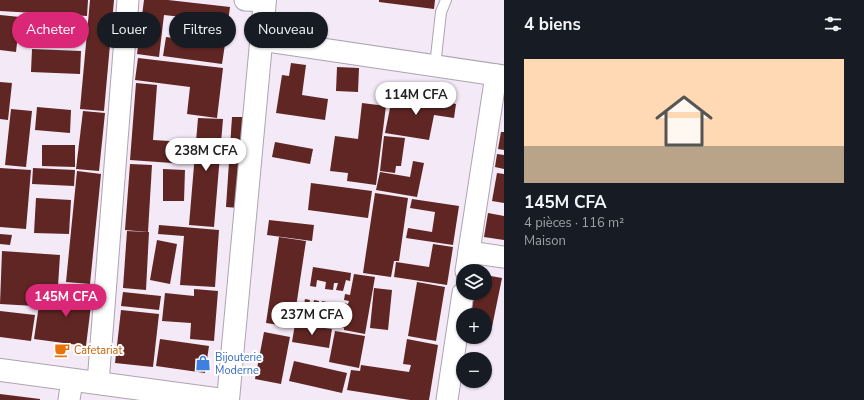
<!DOCTYPE html>
<html lang="fr">
<meta charset="utf-8">
<style>
body{margin:0;font-family:"Nunito Sans",sans-serif;background:#20242c;color:#f1f3f6;height:100vh;display:flex;flex-direction:column;font-size:15px;white-space:nowrap}
*{box-sizing:border-box;margin:0}
p{font-size:13px;color:#9ea1a6}
.icon{flex:none;width:22px;height:22px;fill:none;stroke:currentColor;stroke-width:2;stroke-linecap:round;stroke-linejoin:round}
.map{position:relative;flex:1;overflow:hidden}
.side{display:flex;flex-direction:column;background:#171b24;width:360px}
.side>*{flex:none}
.hud{position:absolute;left:12px;top:12px;width:380px;height:36px;display:flex;gap:8px}
.buttons{position:absolute;left:456px;top:264px;display:grid;gap:8px}
.buttons a{display:grid;place-items:center;width:36px;height:36px;border-radius:50%;background:#171b24;box-shadow:0 1px 3px #0004;font-size:20px}
.price{position:absolute;translate:-50% -34px;padding:0 9px;border-radius:14px;background:#fff;color:#222;font-size:13px;line-height:26px;filter:drop-shadow(0 1px 2px #0008)}
.price::after{content:'';position:absolute;left:50%;top:24px;width:12px;height:9px;margin-left:-6px;background:inherit;clip-path:polygon(0 0,100% 0,50% 100%)}
.price.current{background:#db2777;color:#fff}
ul{padding:0;list-style:none}
li{display:grid;align-content:center;gap:8px;height:212px;padding:0 20px}
li+li{border-top:1px solid #363941}
li span{display:grid;place-items:center;height:124px;border-radius:0px;color:#555}
li>.icon{margin-inline-start:auto}
span .icon{width:72px;height:72px;fill:#fffc;stroke-width:1}
li b{font-size:17px}
h2{display:flex;justify-content:space-between;align-items:center;height:48px;padding:0 20px;font-size:17px}
.pill{padding:0 14px;border-radius:18px;background:#171b24;box-shadow:0 1px 3px #0004;font-size:14px;line-height:36px}
.pill.current{background:#db2777;color:#fff}
main{display:flex;flex:1;min-height:0}
.map>svg:first-child{display:block}
</style>
<main>
<div class="map">
<svg width="504" height="400" viewBox="0 0 504 400">
<rect width="100%" height="100%" fill="#f4e9f7"/>
<!-- building -->
<g fill="#5f2623">
<path d="M0 0H88L87 16 0 11Z"/>
<path d="M90 0H114L104 111 80 109Z"/>
<path d="M144 0H168L230 7 228 22 164 15 159 57 137 54Z"/>
<path d="M379 0H435L434 9 379 2Z"/>
<path d="M0 15 20 17 16 52 0 50Z"/>
<path d="M197 20 228 24 222 64 163 56 166 37 194 41Z"/>
<path d="M32 49 81 51 80 74 31 72Z"/>
<path d="M138 58 223 68 217 118 187 114 190 87 135 80Z"/>
<path d="M291 63 306 65 302 95 328 99 325 120 276 113 282 75 289 76Z"/>
<path d="M337 67 359 68 358 92 336 91Z"/>
<path d="M0 82 12 83 8 120 0 119Z"/>
<path d="M136 83 157 85 153 140 187 142 186 164 130 160Z"/>
<path d="M393 93 456 104 454 118 434 115 429 140 385 133Z"/>
<path d="M362 103 386 106 376 185 347 181 348 173 330 171 335 136 358 139Z"/>
<path d="M37 107 71 110 70 133 35 130Z"/>
<path d="M11 109 32 111 26 167 5 165Z"/>
<path d="M83 111 105 113 99 171 76 169Z"/>
<path d="M232 117H246L239 208 226 207Z"/>
<path d="M198 118 223 119 214 227 189 225Z"/>
<path d="M501 132H504V150L498 149Z"/>
<path d="M384 136 405 138 401 166H396L395 173 380 171Z"/>
<path d="M275 142 313 149 310 164 272 157Z"/>
<path d="M42 145H75V167L42 166Z"/>
<path d="M497 154 504 155V169L495 167Z"/>
<path d="M413 161 424 163 417 197 376 190 380 172 410 177Z"/>
<path d="M130 164 152 165 148 232 125 230Z"/>
<path d="M0 168 31 170 26 229 0 227Z"/>
<path d="M33 168 75 170 74 186 32 184Z"/>
<path d="M163 169 185 170 184 201H163Z"/>
<path d="M77 171 101 174 90 284 66 282Z"/>
<path d="M497 173 504 174V203L492 201Z"/>
<path d="M311 183 372 191 368 218 308 210Z"/>
<path d="M375 193 408 198 399 261H394L391 277 363 273Z"/>
<path d="M36 198 71 200 69 234 34 233Z"/>
<path d="M412 199 459 206 453 245 406 238 408 228 432 232 435 212 410 208Z"/>
<path d="M488 213 504 216V240L484 237Z"/>
<path d="M269 220 314 225 312 241 267 235Z"/>
<path d="M159 225 219 230 215 287 180 285 184 236 158 234Z"/>
<path d="M127 231 149 232 146 290 123 288Z"/>
<path d="M0 234 12 235 10 245 0 244Z"/>
<path d="M279 237 306 241 293 327 266 323Z"/>
<path d="M157 240 177 244 170 284 150 280Z"/>
<path d="M433 244 453 247 447 285 394 277 396 262 429 267Z"/>
<path d="M2 251 60 255 57 302 35 300V306L0 304Z"/>
<path d="M313 267 351 273 350 281 346 280 343 291 336 290 338 283H334L333 290 325 289 326 282 317 280 316 287 310 286Z"/>
<path d="M354 274 375 277 365 334 344 330V328L339 327 340 321 346 322V318H342L343 312 347 313 348 310 343 309V303L348 304 349 301 344 300 345 294 350 295Z"/>
<path d="M485 275 502 278 492 327 485 325V315H470L475 293H485Z"/>
<path d="M417 282 445 287 436 341 408 336Z"/>
<path d="M64 285 93 289 86 346 34 339 39 305 61 308Z"/>
<path d="M374 288 392 290 388 330 370 328Z"/>
<path d="M194 289 218 291 214 341 190 339 191 323 162 321 165 293 194 296Z"/>
<path d="M123 292 161 296 159 310 121 306Z"/>
<path d="M305 299 310 300 309 305 313 306 314 300 319 301 318 307H321L322 301 327 302 326 308H330L331 302 336 303 335 310H338L336 328 301 323Z"/>
<path d="M121 310 159 314 153 367 115 363Z"/>
<path d="M0 311 35 315 31 341 0 337Z"/>
<path d="M295 324 332 329 329 348 292 342Z"/>
<path d="M335 331 365 336 359 368 329 362Z"/>
<path d="M264 332 290 337 281 384 255 379Z"/>
<path d="M160 339 209 346 205 373 156 366Z"/>
<path d="M407 339 438 345 429 400H410L347 390 351 370 360 371 361 365 409 372 411 365 403 364Z"/>
<path d="M294 361 347 373 342 393 289 381Z"/>
<path d="M0 394 40 399V400H0Z"/>
</g>
<g fill="none" stroke-linecap="round" stroke-linejoin="round">
<defs>
<path id="lane" d="M435 66 441 12 446 0"/>
<g id="street">
<path d="M245 0 264 1"/>
<path d="M261 40 504 76"/>
<path d="M469 252 504 257"/>
<path d="M466 271 496 75"/>
<path d="M98 383 128 0"/>
<path d="M69 400 72 380"/>
<path d="M447 400 463 293"/>
</g>
<g id="secondary">
<path d="M0 370 223 400"/>
<path d="M228 400 265 0"/>
</g>
</defs>
<!-- lane casing -->
<use href="#lane" stroke="#ada4b1" stroke-width="12"/>
<!-- street casing -->
<use href="#street" stroke="#ada4b1" stroke-width="23"/>
<!-- secondary casing -->
<use href="#secondary" stroke="#ada4b1" stroke-width="24"/>
<!-- lane -->
<use href="#lane" stroke="#fff" stroke-width="10"/>
<!-- street -->
<use href="#street" stroke="#fff" stroke-width="21"/>
<!-- secondary -->
<use href="#secondary" stroke="#fff" stroke-width="22"/>
</g>
<!-- icons -->
<defs>
<symbol id="cafe-bare" viewBox="-9 -9 18 18"><path d="M-5.5-4.5H6V0H3Q3 3.5 0 3.5H-2.5Q-5.5 3.5-5.5 0ZM3-3.2v2h1.7v-2ZM-6 4.5H4V6H-6Z" fill="#e8710a" stroke="#fff" stroke-width="2.5" paint-order="stroke"/></symbol>
<symbol id="shop-bare" viewBox="-9 -9 18 18"><path d="M-5-2.5h2.3a2.7 3.5 0 0 1 5.4 0H5L5.5 6h-11ZM-1.5-2.5h3a1.5 2.3 0 0 0-3 0Z" fill="#3f7fe0" stroke="#fff" stroke-width="2.5" paint-order="stroke"/></symbol>
</defs>
<g fill-rule="evenodd">
<use href="#cafe-bare" x="51" y="339" width="22" height="22"/>
<use href="#shop-bare" x="192" y="352" width="22" height="22"/>
</g>
<g text-anchor="middle" dominant-baseline="central" stroke-width="4" stroke-linejoin="round" paint-order="stroke">
<!-- food labels -->
<g font-size="11" fill="#c56008" stroke="#fff" text-anchor="start">
<text x="74" y="350">Cafetariat</text>
</g>
<!-- shop labels -->
<g font-size="11" fill="#366cbe" stroke="#fff" text-anchor="start">
<text x="215" y="357">Bijouterie<tspan x="215" dy="13">Moderne</tspan></text>
</g>
</g>
</svg>
<div class="buttons">
<a><svg class="icon" aria-label="layers" viewBox="0 0 24 24"><path d="M12 4l9 5-9 5-9-5zM3 14l9 5 9-5"/></svg></a>
<a>+</a>
<a>−</a>
</div>
<b class="price" style="left:416px;top:116px">114M CFA</b>
<b class="price" style="left:206px;top:172px">238M CFA</b>
<b class="price current" style="left:66px;top:318px">145M CFA</b>
<b class="price" style="left:312px;top:336px">237M CFA</b>
<div class="hud">
<a class="pill current">Acheter</a>
<a class="pill">Louer</a>
<a class="pill">Filtres</a>
<a class="pill">Nouveau</a>
</div>
</div>
<section class="side">
<h2>4 biens<svg class="icon" aria-label="filters" viewBox="0 0 24 24"><path d="M4 7h16M4 17h16"/><circle cx="9" cy="7" r="2"/><circle cx="15" cy="17" r="2"/></svg></h2>
<ul>
<li><span style="background:linear-gradient(#ffd9b3 70%,#b9a48a 0)"><svg class="icon" aria-label="home" viewBox="0 0 24 24"><path d="M3 11l9-7 9 7M6 9v11h12V9"/></svg></span><div><b>145M CFA</b><p>4 pièces · 116 m²</p><p>Maison</p></div></li>
</ul>
</section>
</main>
